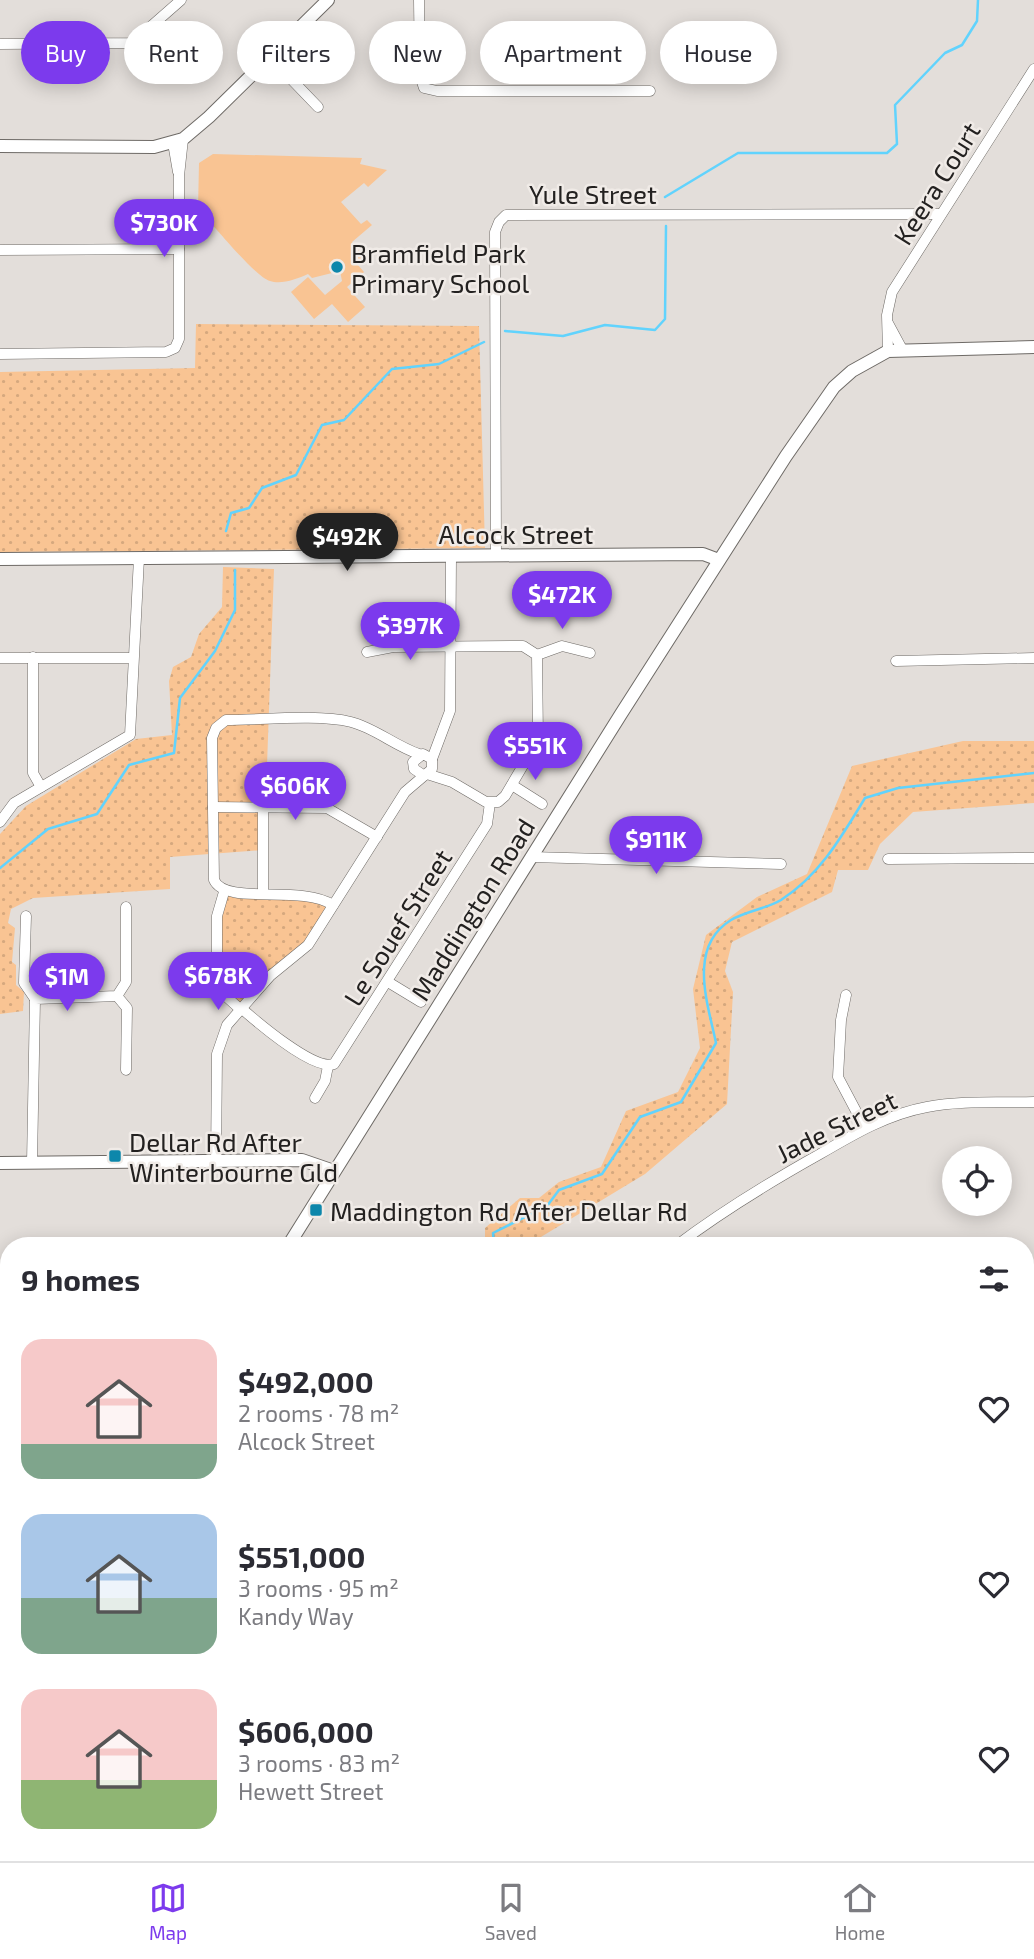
<!DOCTYPE html>
<meta charset="utf-8">
<style>
body{margin:0;font-family:"Exo 2",sans-serif;background:#f2f2f3;color:#2b2b33;height:100vh;display:flex;flex-direction:column;font-size:26px;white-space:nowrap}
*{box-sizing:border-box;margin:0}
p{font-size:23px;color:#7c7c81}
.icon{flex:none;width:38px;height:38px;fill:none;stroke:currentColor;stroke-width:2;stroke-linecap:round;stroke-linejoin:round}
.map{position:relative;flex:1;overflow:hidden}
.panel{position:absolute;left:0px;top:1237px;width:1034px;height:625px;display:flex;flex-direction:column;background:#fff;border-radius:28px 28px 0 0;box-shadow:0 4px 18px #0003}
.panel>*{flex:none}
.top-card{position:absolute;left:21px;top:21px;width:992px;height:63px;display:flex;gap:14px}
.tools{position:absolute;left:942px;top:1146px;display:grid;gap:14px}
.tools a{display:grid;place-items:center;width:70px;height:70px;border-radius:50%;background:#fff;box-shadow:0 4px 18px #0003;font-size:35px}
.price{position:absolute;translate:-50% -60px;padding:0 16px;border-radius:24px;background:#7c3aed;color:#fff;font-size:23px;line-height:46px;filter:drop-shadow(0 2px 4px #0008)}
.price::after{content:'';position:absolute;left:50%;top:42px;width:21px;height:16px;margin-left:-10px;background:inherit;clip-path:polygon(0 0,100% 0,50% 100%)}
.price.selected{background:#222;color:#fff}
ul{padding:0;list-style:none}
li{display:flex;align-items:center;gap:21px;height:175px;padding:0 21px}
li span{display:grid;place-items:center;flex:none;width:196px;height:140px;border-radius:21px;color:#555}
li>.icon{margin-inline-start:auto}
span .icon{width:84px;height:84px;fill:#fffc;stroke-width:1}
li b{font-size:30px}
h2{display:flex;justify-content:space-between;align-items:center;height:84px;padding:0 21px;font-size:30px}
.tag{padding:0 24px;border-radius:32px;background:#fff;box-shadow:0 4px 18px #0003;font-size:24px;line-height:63px}
.tag.selected{background:#7c3aed;color:#fff}
.menu{display:flex;justify-content:space-around;align-items:center;height:98px;border-top:2px solid #e1e1e2;background:#fff;font-size:19px;color:#7c7c81}
.menu a{display:grid;justify-items:center;gap:4px}
.menu .selected{color:#7c3aed}
.map>svg:first-child{display:block}
</style>
<div class="map">
<svg width="1034" height="1861" viewBox="0 0 1034 1861">
<defs>
<pattern id="park-dots" width="8" height="8" patternUnits="userSpaceOnUse" patternTransform="scale(1.75)"><rect width="8" height="8" fill="#f9c493"/><path d="M2 2h.1M6 6h.1" fill="none" stroke="#d5a87e" stroke-width="1.8" stroke-linecap="round"/></pattern>
</defs>
<rect width="100%" height="100%" fill="#e3deda"/>
<!-- grass -->
<path fill="#f9c493" d="M213 154 362 158 360 164 387 170 368 187 364 183 341 202 361 224 367 220 372 225 352 242 365 258 358 265 364 272 347 287 365 307 348 322 332 304 314 319 291 292 308 277 325 295 342 281 340 271 312 278 308 274C297 279 281 285 270 281 254 276 213 224 198 209L199 163Z"/>
<!-- park -->
<g fill="url(#park-dots)">
<path d="M196 324 479 326 485 548 0 552V372L195 368Z"/>
<path d="M223 567 274 569 264 850 170 857V889L33 898 11 909 8 923 15 928 12 962 16 965V985L24 992 23 1011 0 1014V834L26 806 136 739 172 735 169 681 173 667 191 657 199 634 222 607Z"/>
<path d="M963 741H1034V803L913 812 880 844 868 870H838L832 892 732 942 725 971 733 992 727 1104 645 1174 526 1246H485V1228L520 1198H539L559 1182 601 1167 626 1111 678 1092 700 1048 693 989 706 935 757 897 807 874 852 766Z"/>
<path d="M224 892 289 893 333 905 320 928 240 1009 221 992 217 974Z"/>
<path d="M228 1853H342L348 1861H225Z"/>
</g>
<g fill="none" stroke-linecap="round" stroke-linejoin="round">
<!-- stream -->
<g stroke="#61d3fd" stroke-width="2.5">
<path d="M665 197 738 153H887L897 144 895 105 945 53 962 45 977 21 978 0"/>
<path d="M505 331 563 336 605 325 655 330 665 319 666 226"/>
<path d="M226 531 231 513 249 508 262 488 296 475 322 425 344 420 392 369 439 364 484 342"/>
<path d="M0 868 48 829 97 814 129 765 174 753 180 698 215 651 235 610V570"/>
<path d="M494 1246 493 1233 547 1206 559 1190 602 1174 640 1117 681 1102 716 1043C708 1004 687 947 731 920 746 911 766 909 781 900 820 875 842 836 865 798L898 788 1034 773"/>
<path d="M283 1861 287 1853"/>
</g>
<defs>
<g id="street">
<path d="M419 0 420 76 424 88 437 91H650"/>
<path d="M0 44 132 43 181 0"/>
<path d="M270 57 318 107"/>
<path d="M173 143 178 172"/>
<path d="M0 250 179 249"/>
<path d="M888 323 902 349"/>
<path d="M888 351 887 315 892 292 1034 69"/>
<path d="M0 354 166 352 175 348 179 339V176L183 139"/>
<path d="M496 556 495 232 499 222 506 215 940 214"/>
<path d="M367 652 393 647 523 646 537 655 538 740 505 796 498 802H486L452 782 427 774"/>
<path d="M537 655 562 646 590 653"/>
<path d="M33 657V773L41 787"/>
<path d="M0 658H133"/>
<path d="M896 661 1034 658"/>
<path d="M432 759 450 711 451 556"/>
<path d="M512 785 542 804"/>
<path d="M213 807 327 808 377 837"/>
<path d="M263 807V893"/>
<path d="M0 822 14 803 130 735 139 558"/>
<path d="M531 857 781 864"/>
<path d="M888 859 1034 858"/>
<path d="M224 892 217 916V983L221 992 240 1009"/>
<path d="M333 905C300 884 226 906 214 880L212 738 216 728 226 720C261 720 318 714 351 722 375 728 395 746 419 754"/>
<path d="M26 916 24 983 35 999"/>
<path d="M388 982 421 1002"/>
<path d="M846 995 841 1020 838 1077 865 1128"/>
<path d="M117 996 127 1008 126 1070"/>
<path d="M241 1008C257 1022 314 1071 334 1064L487 824 490 803"/>
<path d="M315 1098 325 1081 328 1066"/>
<path d="M32 1163 35 999 117 996 126 982V907"/>
<path d="M216 1163 217 1054 227 1025 270 976 308 945 405 792 432 769V759L423 754 413 762 414 769 423 775"/>
<path d="M676 1246C722 1211 770 1182 820 1154 854 1134 888 1114 927 1107 962 1100 999 1103 1034 1102"/>
<path d="M1026 1376H1034"/>
<path d="M0 1437H9"/>
<path d="M0 1565H9"/>
<path d="M0 1687 9 1691"/>
<path d="M0 1795 9 1799"/>
<path d="M1026 1829 1034 1857"/>
<path d="M30 1861 33 1853"/>
<path d="M747 1861 764 1853"/>
</g>
<g id="secondary">
<path d="M0 146 154 147 183 139 209 117 328 0"/>
<path d="M0 559 703 554 719 560"/>
<path d="M0 1163 302 1160 334 1171"/>
<path d="M288 1246 621 714 786 456 834 387 852 371 888 351 1034 347"/>
<path d="M52 1861 55 1853"/>
</g>
</defs>
<!-- street casing -->
<use href="#street" stroke="#6e6a66" stroke-width="11"/>
<!-- secondary casing -->
<use href="#secondary" stroke="#6e6a66" stroke-width="14"/>
<!-- street -->
<use href="#street" stroke="#fff" stroke-width="10"/>
<!-- secondary -->
<use href="#secondary" stroke="#fff" stroke-width="12"/>
</g>
<!-- markers -->
<g fill="#0d87ab" stroke="#f0ebe7" stroke-width="2.5">
<circle cx="337" cy="267" r="7"/>
<rect x="108" y="1149" width="14" height="14" rx="3.5"/>
<rect x="309" y="1203" width="14" height="14" rx="3.5"/>
</g>
<g text-anchor="middle" dominant-baseline="central" stroke-width="5" stroke-linejoin="round" paint-order="stroke">
<!-- street labels -->
<g font-size="26" fill="#232120" stroke="#f0ebe7">
<text transform="translate(936 183) rotate(-58)">Keera Court</text>
<text x="593" y="193">Yule Street</text>
<text x="516" y="533">Alcock Street</text>
<text transform="translate(472 909) rotate(-58)">Maddington Road</text>
<text transform="translate(397 927) rotate(-58)">Le Souef Street</text>
<text transform="translate(836 1126) rotate(-26)">Jade Street</text>
</g>
<!-- poi labels -->
<g font-size="26" fill="#232120" stroke="#f0ebe7" text-anchor="start">
<text x="351" y="252">Bramfield Park<tspan x="351" dy="30">Primary School</tspan></text>
<text x="129" y="1141">Dellar Rd After<tspan x="129" dy="30">Winterbourne Gld</tspan></text>
<text x="330" y="1210">Maddington Rd After Dellar Rd</text>
</g>
</g>
</svg>
<div class="tools">
<a><svg class="icon" aria-label="locate" viewBox="0 0 24 24"><circle cx="12" cy="12" r="6"/><path d="M12 2v4M12 18v4M2 12h4M18 12h4"/></svg></a>
</div>
<b class="price" style="left:164px;top:259px">$730K</b>
<b class="price selected" style="left:347px;top:573px">$492K</b>
<b class="price" style="left:562px;top:631px">$472K</b>
<b class="price" style="left:410px;top:662px">$397K</b>
<b class="price" style="left:535px;top:782px">$551K</b>
<b class="price" style="left:295px;top:822px">$606K</b>
<b class="price" style="left:656px;top:876px">$911K</b>
<b class="price" style="left:218px;top:1012px">$678K</b>
<b class="price" style="left:67px;top:1013px">$1M</b>
<div class="top-card">
<a class="tag selected">Buy</a>
<a class="tag">Rent</a>
<a class="tag">Filters</a>
<a class="tag">New</a>
<a class="tag">Apartment</a>
<a class="tag">House</a>
</div>
<section class="panel">
<h2>9 homes<svg class="icon" aria-label="filters" viewBox="0 0 24 24"><path d="M4 7h16M4 17h16"/><circle cx="9" cy="7" r="2"/><circle cx="15" cy="17" r="2"/></svg></h2>
<ul>
<li><span style="background:linear-gradient(#f6c9c9 75%,#7fa58c 0)"><svg class="icon" aria-label="home" viewBox="0 0 24 24"><path d="M3 11l9-7 9 7M6 9v11h12V9"/></svg></span><div><b>$492,000</b><p>2 rooms · 78 m²</p><p>Alcock Street</p></div><svg class="icon" aria-label="heart" viewBox="0 0 24 24"><path d="M12 20l-8-8c-3-5 5-10 8-4 3-6 11-1 8 4z"/></svg></li>
<li><span style="background:linear-gradient(#a9c7e8 60%,#7fa58c 0)"><svg class="icon" aria-label="home" viewBox="0 0 24 24"><path d="M3 11l9-7 9 7M6 9v11h12V9"/></svg></span><div><b>$551,000</b><p>3 rooms · 95 m²</p><p>Kandy Way</p></div><svg class="icon" aria-label="heart" viewBox="0 0 24 24"><path d="M12 20l-8-8c-3-5 5-10 8-4 3-6 11-1 8 4z"/></svg></li>
<li><span style="background:linear-gradient(#f6c9c9 65%,#8fb573 0)"><svg class="icon" aria-label="home" viewBox="0 0 24 24"><path d="M3 11l9-7 9 7M6 9v11h12V9"/></svg></span><div><b>$606,000</b><p>3 rooms · 83 m²</p><p>Hewett Street</p></div><svg class="icon" aria-label="heart" viewBox="0 0 24 24"><path d="M12 20l-8-8c-3-5 5-10 8-4 3-6 11-1 8 4z"/></svg></li>
</ul>
</section>
</div>
<nav class="menu">
<a class="selected"><svg class="icon" aria-label="map" viewBox="0 0 24 24"><path d="M3 6l6-2 6 2 6-2v14l-6 2-6-2-6 2zM9 4v14M15 6v14"/></svg>Map</a>
<a><svg class="icon" aria-label="saved" viewBox="0 0 24 24"><path d="M7 4h10v16l-5-4-5 4z"/></svg>Saved</a>
<a><svg class="icon" aria-label="home" viewBox="0 0 24 24"><path d="M3 11l9-7 9 7M6 9v11h12V9"/></svg>Home</a>
</nav>
